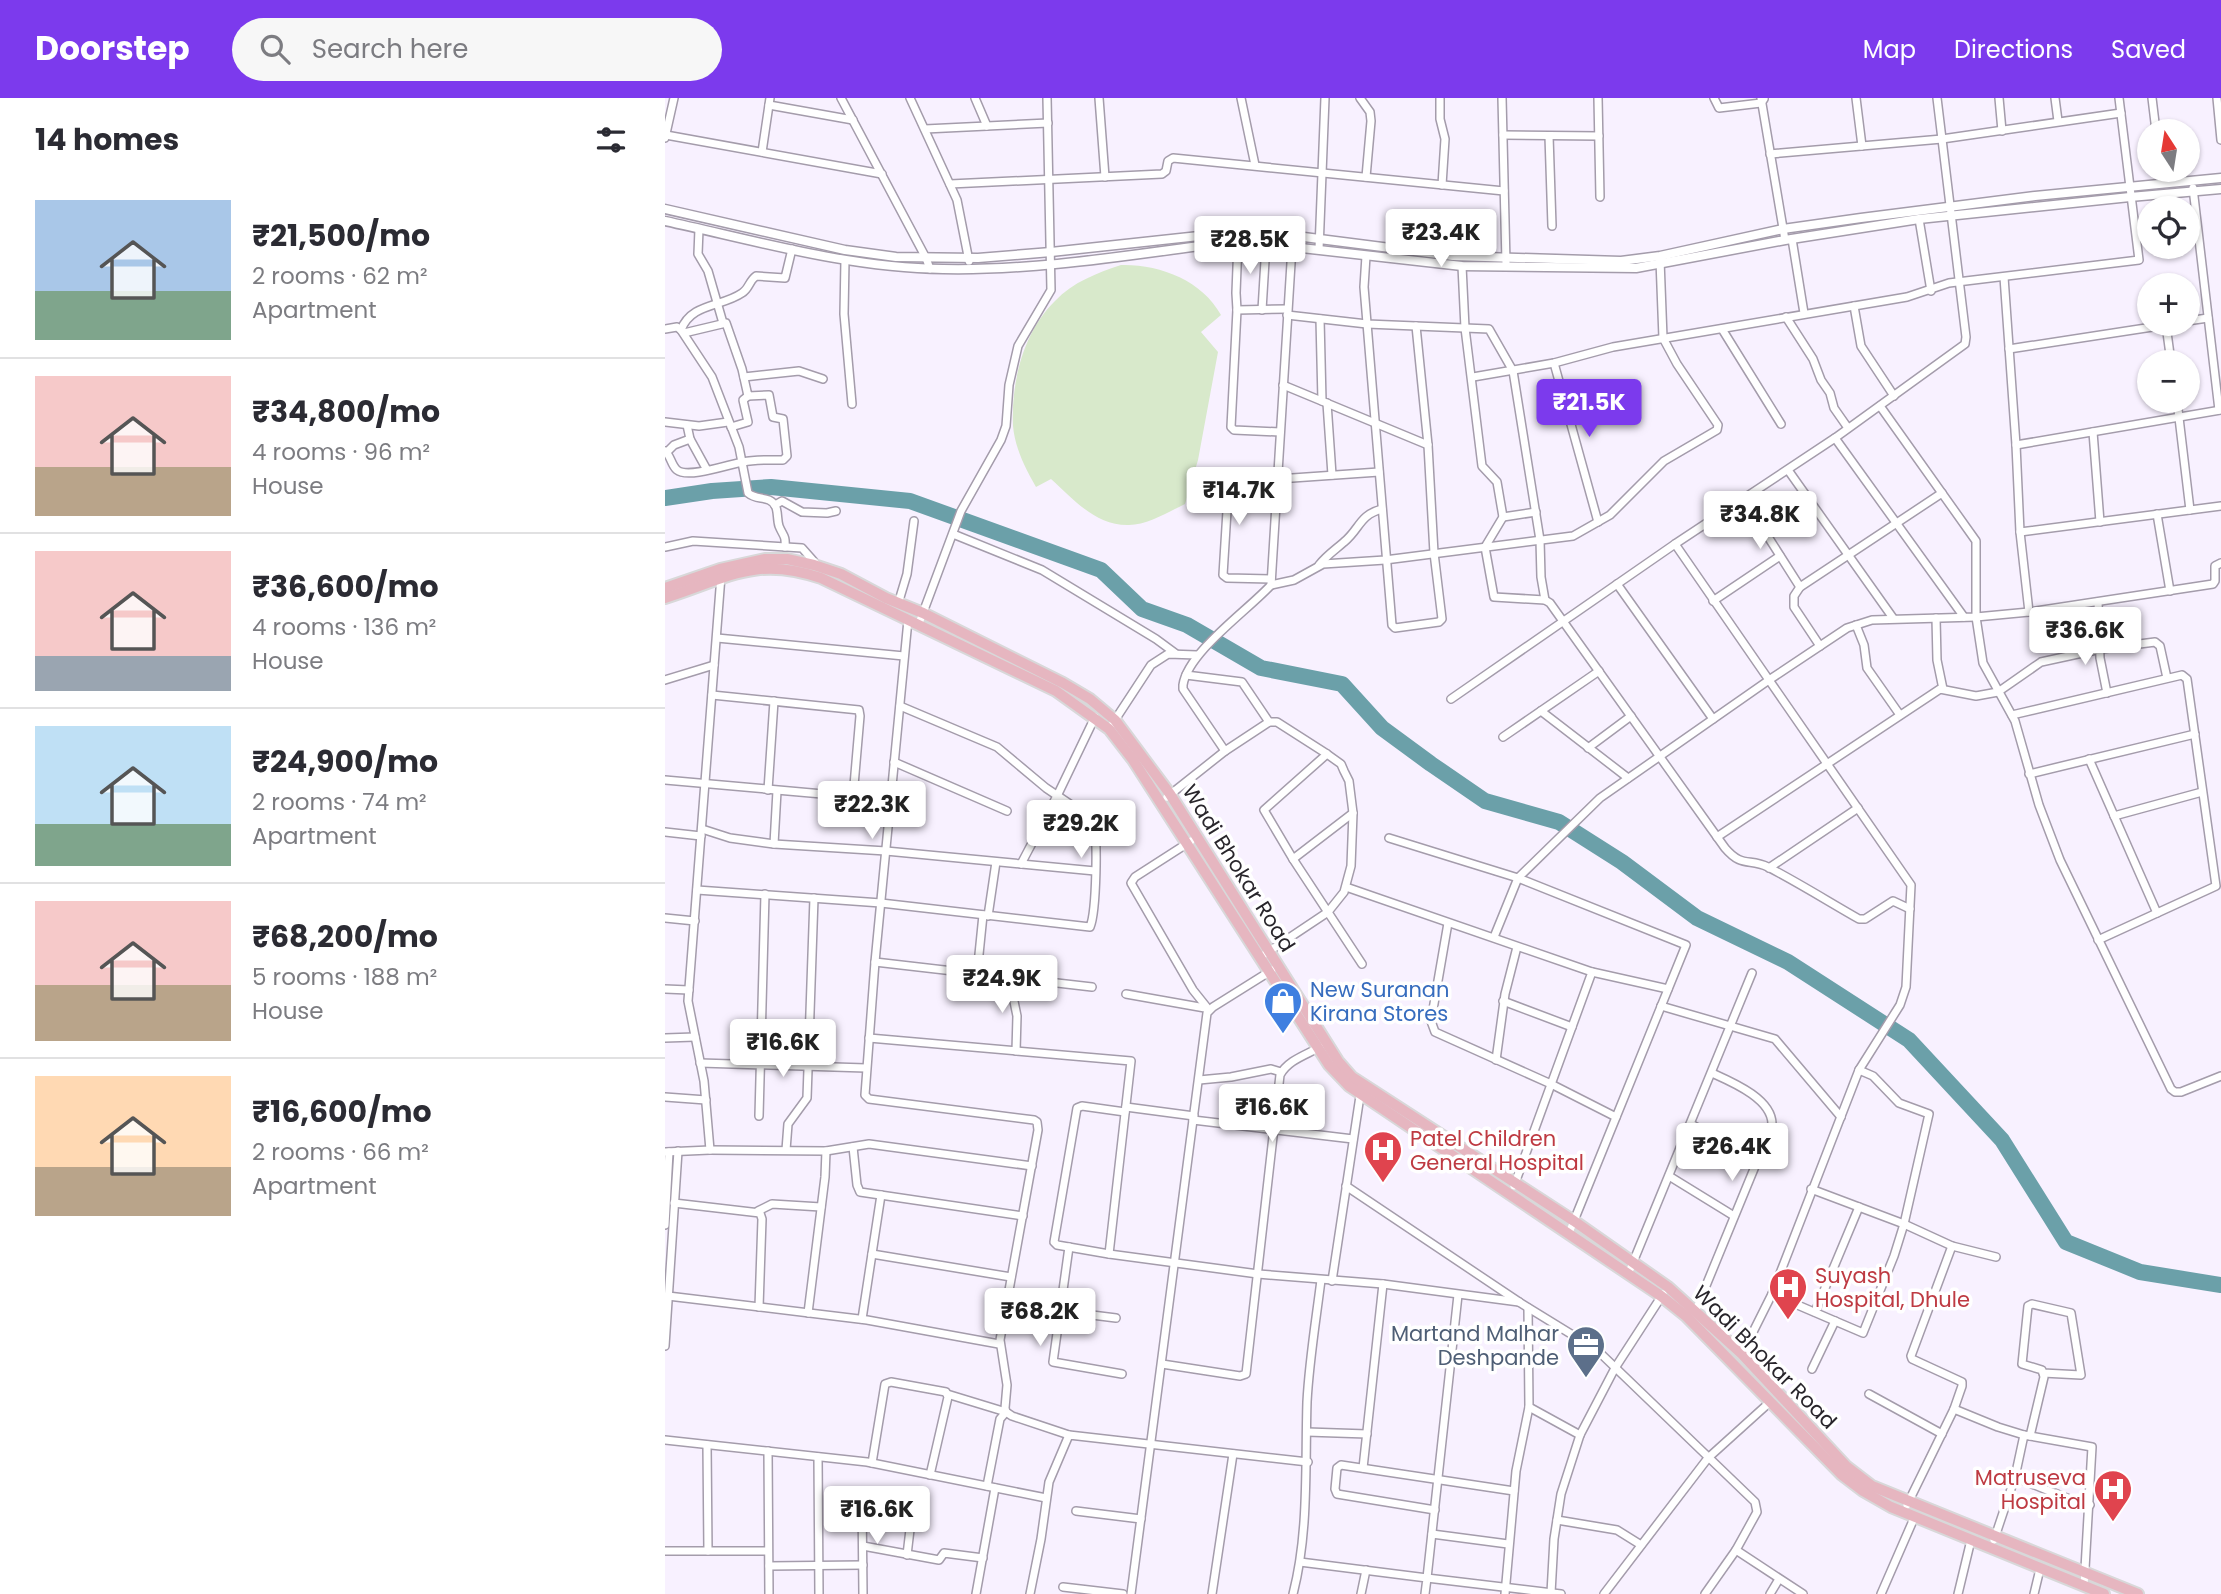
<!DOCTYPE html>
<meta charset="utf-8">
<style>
body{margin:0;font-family:Poppins,sans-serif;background:#f7f7f7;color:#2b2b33;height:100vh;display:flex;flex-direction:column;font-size:26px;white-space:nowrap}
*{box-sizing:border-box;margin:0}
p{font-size:23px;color:#7c7c81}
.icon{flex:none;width:38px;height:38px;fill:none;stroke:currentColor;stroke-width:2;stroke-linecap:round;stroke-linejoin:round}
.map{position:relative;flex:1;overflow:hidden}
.drawer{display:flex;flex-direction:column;background:#fff;width:665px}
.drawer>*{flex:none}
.needle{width:46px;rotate:348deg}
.fabs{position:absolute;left:1472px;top:21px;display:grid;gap:14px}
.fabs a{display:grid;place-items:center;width:63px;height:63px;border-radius:50%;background:#fff;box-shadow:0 2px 5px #0004;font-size:35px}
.price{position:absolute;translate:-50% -60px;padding:0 16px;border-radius:7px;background:#fff;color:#222;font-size:23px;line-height:46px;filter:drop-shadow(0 2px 4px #0008)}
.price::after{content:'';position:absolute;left:50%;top:42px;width:21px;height:16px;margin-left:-10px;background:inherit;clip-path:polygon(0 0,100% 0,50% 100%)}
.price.selected{background:#7c3aed;color:#fff}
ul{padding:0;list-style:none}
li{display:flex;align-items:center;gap:21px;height:175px;padding:0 35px}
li+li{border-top:2px solid #e1e1e2}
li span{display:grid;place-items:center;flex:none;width:196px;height:140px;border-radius:0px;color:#555}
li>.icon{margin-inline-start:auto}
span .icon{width:84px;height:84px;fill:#fffc;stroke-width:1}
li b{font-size:30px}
h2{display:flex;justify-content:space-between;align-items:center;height:84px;padding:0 35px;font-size:30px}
header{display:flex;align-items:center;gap:42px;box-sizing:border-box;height:98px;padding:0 35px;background:#7c3aed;color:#fff}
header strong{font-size:33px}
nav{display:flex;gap:38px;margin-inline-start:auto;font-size:24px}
.search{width:490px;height:63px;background:#f7f7f7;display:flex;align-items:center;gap:18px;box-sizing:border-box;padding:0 24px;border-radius:38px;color:#7c7c81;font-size:26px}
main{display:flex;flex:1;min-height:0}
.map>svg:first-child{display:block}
</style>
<header>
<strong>Doorstep</strong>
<div class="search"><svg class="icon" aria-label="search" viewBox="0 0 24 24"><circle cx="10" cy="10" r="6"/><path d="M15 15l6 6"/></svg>Search here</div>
<nav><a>Map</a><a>Directions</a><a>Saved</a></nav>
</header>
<main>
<section class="drawer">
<h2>14 homes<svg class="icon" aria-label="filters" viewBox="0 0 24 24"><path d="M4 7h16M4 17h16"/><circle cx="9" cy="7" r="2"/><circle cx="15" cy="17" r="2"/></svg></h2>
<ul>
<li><span style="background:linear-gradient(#a9c7e8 65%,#7fa58c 0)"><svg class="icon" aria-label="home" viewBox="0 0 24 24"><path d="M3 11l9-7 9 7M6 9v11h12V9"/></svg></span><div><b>₹21,500/mo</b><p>2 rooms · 62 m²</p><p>Apartment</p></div></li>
<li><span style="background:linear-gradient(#f6c9c9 65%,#b9a48a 0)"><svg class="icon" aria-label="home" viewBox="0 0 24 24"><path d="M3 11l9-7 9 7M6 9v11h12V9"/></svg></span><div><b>₹34,800/mo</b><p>4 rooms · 96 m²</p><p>House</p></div></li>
<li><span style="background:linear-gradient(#f6c9c9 75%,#9aa5b1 0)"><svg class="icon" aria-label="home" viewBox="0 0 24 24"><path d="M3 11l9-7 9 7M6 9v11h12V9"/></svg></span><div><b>₹36,600/mo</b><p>4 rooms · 136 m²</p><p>House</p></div></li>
<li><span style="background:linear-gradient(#bfe0f5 70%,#7fa58c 0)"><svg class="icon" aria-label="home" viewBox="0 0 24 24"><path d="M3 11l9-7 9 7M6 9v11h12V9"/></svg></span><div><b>₹24,900/mo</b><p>2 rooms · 74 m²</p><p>Apartment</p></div></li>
<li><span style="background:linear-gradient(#f6c9c9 60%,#b9a48a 0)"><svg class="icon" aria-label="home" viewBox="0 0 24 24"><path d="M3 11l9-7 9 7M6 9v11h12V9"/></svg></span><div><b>₹68,200/mo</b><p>5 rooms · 188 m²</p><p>House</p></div></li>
<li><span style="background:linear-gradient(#ffd9b3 65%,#b9a48a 0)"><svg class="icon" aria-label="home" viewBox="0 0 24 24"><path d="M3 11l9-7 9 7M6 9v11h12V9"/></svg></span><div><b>₹16,600/mo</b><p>2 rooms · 66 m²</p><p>Apartment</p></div></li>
</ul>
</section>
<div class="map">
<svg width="1556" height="1496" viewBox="0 0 1556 1496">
<rect width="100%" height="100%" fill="#f8f1ff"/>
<!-- green -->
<path fill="#d8e9cb" d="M456 167C494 166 537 182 556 217L536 234 553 254 533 362 520 406C503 414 482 427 464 427 431 428 408 401 386 381L371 389C360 370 350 350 348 328 346 285 358 234 390 203 408 184 432 175 456 167Z"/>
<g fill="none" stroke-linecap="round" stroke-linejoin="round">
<!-- river -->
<path stroke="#6ba0a9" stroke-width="16" d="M0 400 47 393 106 389 245 403 436 472 477 511 522 527 596 570 677 586 717 630 766 666 820 703 894 724 957 764 1032 820 1123 864 1244 942 1337 1042 1401 1144 1475 1174 1556 1187"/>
<defs>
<g id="minor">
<path d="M176 0 261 160 265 171"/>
<path d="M245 0 292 102 304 163"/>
<path d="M310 0 322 28"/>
<path d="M434 0 440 79"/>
<path d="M576 0 590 67"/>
<path d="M695 0 705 14 706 23 701 79"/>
<path d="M775 0V21L780 41 777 87"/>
<path d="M837 0 841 165"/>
<path d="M933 0 935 99"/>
<path d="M1049 0 1054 10 1096 5 1099 1"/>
<path d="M1096 0 1120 142"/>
<path d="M1191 0 1197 48"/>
<path d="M1334 0 1337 33"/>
<path d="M1390 0 1393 23"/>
<path d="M1487 0 1491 33"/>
<path d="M1552 0 1556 42"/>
<path d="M104 7 188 22"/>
<path d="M260 31 383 25"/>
<path d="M1 37 217 76"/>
<path d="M838 37 934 38"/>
<path d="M884 38 887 128"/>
<path d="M0 40 9 0"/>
<path d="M97 54 105 0"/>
<path d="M1105 56 1277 41 1456 15"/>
<path d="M285 86 497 76 501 73 503 63 508 60 839 93"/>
<path d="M1528 90 1554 312"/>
<path d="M1254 121 1266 193"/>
<path d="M34 131 33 156 43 173 58 225"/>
<path d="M1127 141 1139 215"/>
<path d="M573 144 571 195 572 212 566 329 569 332 615 334"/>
<path d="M654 151 660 0"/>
<path d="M701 158 699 189 727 527 730 530 774 524 777 521 769 455 763 347 751 228"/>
<path d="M180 162 179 216 187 306"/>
<path d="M797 168 800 230 817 368 832 384 838 419 820 449 829 499 880 502 885 505 1060 750C1077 770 1084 760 1103 769 1134 785 1164 804 1194 821H1200L1228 803 1245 811"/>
<path d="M1339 179 1351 347"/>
<path d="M1189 208 1196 248 1229 298"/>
<path d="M572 212 622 211"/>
<path d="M597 212 601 146"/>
<path d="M622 217 702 226 824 231 848 273 875 442 876 479 880 502"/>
<path d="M1121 219 1148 261 1156 282 1165 295 1169 310 1183 330"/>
<path d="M655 221 657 303"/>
<path d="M1522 223 1543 220"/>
<path d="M1501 227 1506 264"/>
<path d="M0 231 12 229 16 232 47 279 74 349 83 395C90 401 97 399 104 402 115 407 111 419 114 428 118 438 121 437 120 449"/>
<path d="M1057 231 1116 326"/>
<path d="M16 232C26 205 57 209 77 195 84 191 84 183 91 178L120 180 127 151"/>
<path d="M1344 251 1507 226"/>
<path d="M889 265 933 424"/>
<path d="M79 279 134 273 158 281"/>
<path d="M808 279 889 265 948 249 1242 199 1284 185 1474 162 1454 0"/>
<path d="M618 287 763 347"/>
<path d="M1512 303 1525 412"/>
<path d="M662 305 667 377"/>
<path d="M1215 308 1311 443V519L1318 565 1350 623 1374 707 1395 762 1506 991 1510 994H1516L1556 978"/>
<path d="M0 324 34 328 63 324"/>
<path d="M22 327 25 341 42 372"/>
<path d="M66 329 83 324 78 302 83 298"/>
<path d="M1428 334 1435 424"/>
<path d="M1170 340 1299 519"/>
<path d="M0 353C6 358 6 367 12 372 23 381 65 366 78 364 91 361 105 362 118 362L122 358 118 321 108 319 104 297 83 298 77 271 61 225 19 235"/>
<path d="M2 354 9 347 25 341"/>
<path d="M1123 372 1228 520"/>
<path d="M1079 401 1135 489"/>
<path d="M110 407 117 403 137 414 162 415 171 413"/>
<path d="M1492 416 1505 493"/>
<path d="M838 419 871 414"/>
<path d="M1355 434 1556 408"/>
<path d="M288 436 377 472 491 541 510 555"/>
<path d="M0 449 28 443 137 450 153 468"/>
<path d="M654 467C662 457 670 452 679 444 695 431 694 417 717 411"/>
<path d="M606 481 562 480 558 477 564 381H613L714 374"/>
<path d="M952 486 1048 621"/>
<path d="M606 487 629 482 658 466 720 462 908 438 945 417 999 363 1052 332 1053 327 1012 266 998 240 995 162"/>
<path d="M1048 503 1115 458"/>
<path d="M1433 504 1435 560 1442 595"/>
<path d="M233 506 242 476 249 423"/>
<path d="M1364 514 1355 434 1351 347 1556 312"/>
<path d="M1271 520 1272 562 1278 591"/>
<path d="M243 522 210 864 200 997 204 1001 369 1022 372 1024 373 1032 335 1242 342 1287 340 1310 341 1314 347 1318 404 1337"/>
<path d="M1191 527 1199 547 1202 570 1235 617"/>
<path d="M253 528 296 413 336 342 341 328 344 287 353 248 386 192 382 0"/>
<path d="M52 540 239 558"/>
<path d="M1155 548 1129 509V498L1135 489 1277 395"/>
<path d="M521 577 577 584 604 624"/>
<path d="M0 582 49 567"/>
<path d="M47 597 194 612 195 618 188 699"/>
<path d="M786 601 1010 446"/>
<path d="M876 613 963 680"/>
<path d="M1347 617 1517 577 1522 581 1551 788 1433 842"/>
<path d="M448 625 486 567 503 556 532 557"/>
<path d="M838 639 934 573"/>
<path d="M923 650 966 618"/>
<path d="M560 653 518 591V587C523 554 582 513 606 487L627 149"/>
<path d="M662 656 599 712 628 761 697 866"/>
<path d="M1424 661 1492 815"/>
<path d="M229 664 342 713"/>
<path d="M1364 676 1530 636"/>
<path d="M0 682 225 702"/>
<path d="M103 692 109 603"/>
<path d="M502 699 560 653 604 624H612L662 656 676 666 679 673 684 683 688 715 686 768 679 794 663 814 600 856"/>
<path d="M1449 718 1537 694"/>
<path d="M37 731 65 740 109 746 221 753 430 773"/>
<path d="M0 734 36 738"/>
<path d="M1052 739 1275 591 1311 598 1333 594 1376 564 1436 551 1490 544 1495 548 1502 580"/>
<path d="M724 740 853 780 1021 847 904 1135"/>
<path d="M526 743 470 779 466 785 528 892 544 912"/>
<path d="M109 746 112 693"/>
<path d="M628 761 688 715"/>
<path d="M356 766 393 696 430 619"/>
<path d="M1104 770 1193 710"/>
<path d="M681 789 927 874 849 1088"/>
<path d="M32 792 216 805 425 829C431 815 434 734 427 721L381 690 332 649 235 608"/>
<path d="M323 818 331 764"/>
<path d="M0 820 30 823"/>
<path d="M783 825 766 923 770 934 886 986 951 1019"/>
<path d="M829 839 853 780 935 700 1104 582 1010 446 1170 340 1300 246 1301 239 1272 0"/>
<path d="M210 864 427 889"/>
<path d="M927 874 1003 891"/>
<path d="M312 876 318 817"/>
<path d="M344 879 352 918 351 953"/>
<path d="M0 891 24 892"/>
<path d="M461 896 540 910"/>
<path d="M838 903 907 929"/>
<path d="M996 908 1110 941 1176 1019"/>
<path d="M0 940 30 939"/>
<path d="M204 940 466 963 444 1156 593 1176 718 1186 854 1204"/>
<path d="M831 962 840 896 852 849"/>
<path d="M35 965 201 970"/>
<path d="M534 982 566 979 606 971 616 974"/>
<path d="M0 999 41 1002"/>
<path d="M461 1009 529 1018"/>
<path d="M94 1018 100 796"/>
<path d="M528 1022 688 1041"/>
<path d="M1026 1026 1092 1063"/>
<path d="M188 1049 192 1087 195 1094 358 1118"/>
<path d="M45 1052 161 1053 204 1046 367 1068"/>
<path d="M121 1052 123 1026 142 1000 149 800"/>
<path d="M0 1054 45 1052 39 983 23 903 56 478"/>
<path d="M1004 1078 1069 1118"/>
<path d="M681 1088 854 1204 932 1252 1090 1404 1092 1414 1071 1452 1138 1496"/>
<path d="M1146 1091 1239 1126 1287 1148 1331 1159"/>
<path d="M9 1105 95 1115 97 1121 94 1209"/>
<path d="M93 1113 107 1106 156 1109"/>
<path d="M0 1127 4 1054"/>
<path d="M1287 1148 1246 1258 1247 1261 1297 1284V1288L1289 1311"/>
<path d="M404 1149 388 1264 457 1276"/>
<path d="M207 1156 346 1179"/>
<path d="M444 1156 392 1147 389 1144 412 1010 417 1008 460 1014"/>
<path d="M964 1174 1087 875"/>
<path d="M667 1183 695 998"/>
<path d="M1107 1196 1198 1235 1229 1158 1239 1126 1264 1016 1234 1005 1208 978 1194 972"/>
<path d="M793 1197 762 1480 896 1496"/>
<path d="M3 1198 202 1222 334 1246"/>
<path d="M1367 1206 1406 1215 1416 1277 1378 1275 1377 1272 1357 1266 1363 1208Z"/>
<path d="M863 1210 864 1309 915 1337"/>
<path d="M1031 1212 1107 1027C1108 1001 1067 984 1047 975"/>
<path d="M395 1213 451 1220"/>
<path d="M1150 1214 1194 1109"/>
<path d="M143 1215 160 1079 161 1053"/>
<path d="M197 1221 216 1097"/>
<path d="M0 1248 13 1053"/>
<path d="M1077 1256 1107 1196 1194 972 1235 907 1241 889 1246 787 1104 582 1182 530 1207 522 1311 519 1364 514 1548 486 1550 483V468L1556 465"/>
<path d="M497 1266 575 1278 581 1276 615 977C623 962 641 957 655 949"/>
<path d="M1147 1271 1170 1223"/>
<path d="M282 1296 341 1314 335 1321 322 1388"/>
<path d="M1204 1296 1277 1336"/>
<path d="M642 1334 702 1336"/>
<path d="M1365 1338 1379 1279 1378 1275"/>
<path d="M0 1342 202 1364 381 1400"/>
<path d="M42 1347 43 1453"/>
<path d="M103 1353 104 1496"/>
<path d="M153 1359 154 1496"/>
<path d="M207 1365 220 1286 226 1284 281 1294 283 1299 265 1377"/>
<path d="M698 1370 718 1186"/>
<path d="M1350 1379 1409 1403 1425 1407"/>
<path d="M197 1401 198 1496"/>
<path d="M1242 1407 1289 1311 1333 1329 1359 1337"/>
<path d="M770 1412 672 1396 670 1391 672 1370 676 1367 849 1393"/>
<path d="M411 1413 476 1421"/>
<path d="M892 1422 952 1432 976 1447"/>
<path d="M767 1436 843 1446"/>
<path d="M1329 1442 1350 1379 1359 1337 1427 1349 1419 1488"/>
<path d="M198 1448 274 1462 279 1455 318 1460"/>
<path d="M0 1453H103"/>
<path d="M242 1457 248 1406"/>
<path d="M635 1464 762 1480 760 1496"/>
<path d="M104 1468 198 1467"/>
<path d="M398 1489 458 1496"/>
<path d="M886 1495 889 1441 896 1396 915 1337 950 1270 998 1196"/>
<path d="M311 1496 330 1390"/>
<path d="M365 1496 376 1441 384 1384 404 1337 643 1364"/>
<path d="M466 1496 542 915 548 909 607 872"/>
<path d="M547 1496 568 1356"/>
<path d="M628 1496C644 1434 640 1368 642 1304 644 1264 651 1222 656 1182"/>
<path d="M696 1496 701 1472"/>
<path d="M840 1496 851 1373 864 1309"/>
<path d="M939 1496 1043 1360 1105 1304"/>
<path d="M1040 1496 1071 1452"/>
<path d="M1105 1496 1114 1481"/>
<path d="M1216 1496 1250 1418"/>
<path d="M1293 1496 1306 1442"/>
<path d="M1369 1496 1375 1471"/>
</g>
<g id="tertiary">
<path d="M0 111 180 152 231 159 313 160 386 154 571 134 631 138 788 158 956 163 995 158 1118 131 1196 120 1370 98 1556 80"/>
<path d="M0 123C92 143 184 170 278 171 374 173 470 156 565 144H583L797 168 971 170 1120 142 1254 121 1465 99 1556 91"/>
</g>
<g id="primary">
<path d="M0 490 55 471 100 461H122L149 467 176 476 221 500 258 515 398 585 425 601 450 622 505 696 673 963 687 979 909 1123 1003 1189 1077 1256 1181 1368 1207 1388 1473 1496"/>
<path d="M0 500C61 481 90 457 156 480L391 593 444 631 468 662 664 967 684 988 996 1198 1021 1218 1177 1377 1198 1393 1226 1409 1439 1496"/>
</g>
</defs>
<!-- minor casing -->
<use href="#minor" stroke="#a49cab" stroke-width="10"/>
<!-- tertiary casing -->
<use href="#tertiary" stroke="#a49cab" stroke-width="11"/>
<!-- primary casing -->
<use href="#primary" stroke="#d8d8d9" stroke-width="14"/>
<!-- minor -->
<use href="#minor" stroke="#fff" stroke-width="7"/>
<!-- tertiary -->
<use href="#tertiary" stroke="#fff" stroke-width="8"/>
<!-- primary -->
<use href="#primary" stroke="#e6b6c0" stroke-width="10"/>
</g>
<!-- icons -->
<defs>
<symbol id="shop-pin" viewBox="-11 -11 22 30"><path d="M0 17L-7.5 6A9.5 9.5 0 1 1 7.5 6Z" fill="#3f7fe0" stroke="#fff"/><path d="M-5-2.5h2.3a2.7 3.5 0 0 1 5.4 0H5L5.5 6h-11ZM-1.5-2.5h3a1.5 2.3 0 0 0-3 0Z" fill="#fff"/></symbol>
<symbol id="hospital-pin" viewBox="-11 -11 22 30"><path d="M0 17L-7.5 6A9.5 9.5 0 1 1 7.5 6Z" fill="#e0444e" stroke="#fff"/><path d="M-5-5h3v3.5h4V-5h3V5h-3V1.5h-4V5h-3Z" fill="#fff"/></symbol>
<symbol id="office-pin" viewBox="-11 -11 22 30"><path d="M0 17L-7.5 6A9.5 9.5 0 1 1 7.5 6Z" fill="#5c6f8a" stroke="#fff"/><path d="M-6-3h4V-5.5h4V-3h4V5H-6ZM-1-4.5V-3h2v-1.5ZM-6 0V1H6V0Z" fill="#fff"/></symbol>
</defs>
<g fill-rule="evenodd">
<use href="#shop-pin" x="596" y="881" width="44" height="60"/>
<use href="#hospital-pin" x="696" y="1030" width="44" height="60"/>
<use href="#hospital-pin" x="1101" y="1167" width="44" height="60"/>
<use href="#office-pin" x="899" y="1225" width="44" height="60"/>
<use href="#hospital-pin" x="1426" y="1369" width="44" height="60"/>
</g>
<g text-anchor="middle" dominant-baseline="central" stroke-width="7" stroke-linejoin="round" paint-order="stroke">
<!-- street labels -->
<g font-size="21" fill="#28252b" stroke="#fff">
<text transform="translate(574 770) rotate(58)">Wadi Bhokar Road</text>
<text transform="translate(1100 1259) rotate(45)">Wadi Bhokar Road</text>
</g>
<!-- shop labels -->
<g font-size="21" fill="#366cbe" stroke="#fff" text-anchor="start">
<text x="645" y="891">New Suranan<tspan x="645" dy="24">Kirana Stores</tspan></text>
</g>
<!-- health labels -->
<g font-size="21" fill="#be3a42" stroke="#fff" text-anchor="start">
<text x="745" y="1040">Patel Children<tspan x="745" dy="24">General Hospital</tspan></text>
<text x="1150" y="1177">Suyash<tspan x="1150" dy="24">Hospital, Dhule</tspan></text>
<text x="1421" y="1379" text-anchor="end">Matruseva<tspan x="1421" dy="24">Hospital</tspan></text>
</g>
<!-- service labels -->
<g font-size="21" fill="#4e5e75" stroke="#fff" text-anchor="end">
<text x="894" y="1235">Martand Malhar<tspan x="894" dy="24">Deshpande</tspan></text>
</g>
</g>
</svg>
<div class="fabs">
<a><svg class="needle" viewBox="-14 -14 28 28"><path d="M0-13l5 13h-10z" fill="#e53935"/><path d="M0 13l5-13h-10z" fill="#7c7c81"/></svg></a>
<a><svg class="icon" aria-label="locate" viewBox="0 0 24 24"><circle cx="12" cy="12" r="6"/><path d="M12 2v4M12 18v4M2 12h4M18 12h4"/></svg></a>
<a>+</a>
<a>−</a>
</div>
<b class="price" style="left:776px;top:171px">₹23.4K</b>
<b class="price" style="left:585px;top:178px">₹28.5K</b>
<b class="price selected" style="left:924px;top:341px">₹21.5K</b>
<b class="price" style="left:574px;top:429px">₹14.7K</b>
<b class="price" style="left:1095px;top:453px">₹34.8K</b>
<b class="price" style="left:1420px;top:569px">₹36.6K</b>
<b class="price" style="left:207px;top:743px">₹22.3K</b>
<b class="price" style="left:416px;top:762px">₹29.2K</b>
<b class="price" style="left:337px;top:917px">₹24.9K</b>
<b class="price" style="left:118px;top:981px">₹16.6K</b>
<b class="price" style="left:607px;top:1046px">₹16.6K</b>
<b class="price" style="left:1067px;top:1085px">₹26.4K</b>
<b class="price" style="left:375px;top:1250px">₹68.2K</b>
<b class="price" style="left:212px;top:1448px">₹16.6K</b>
</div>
</main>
